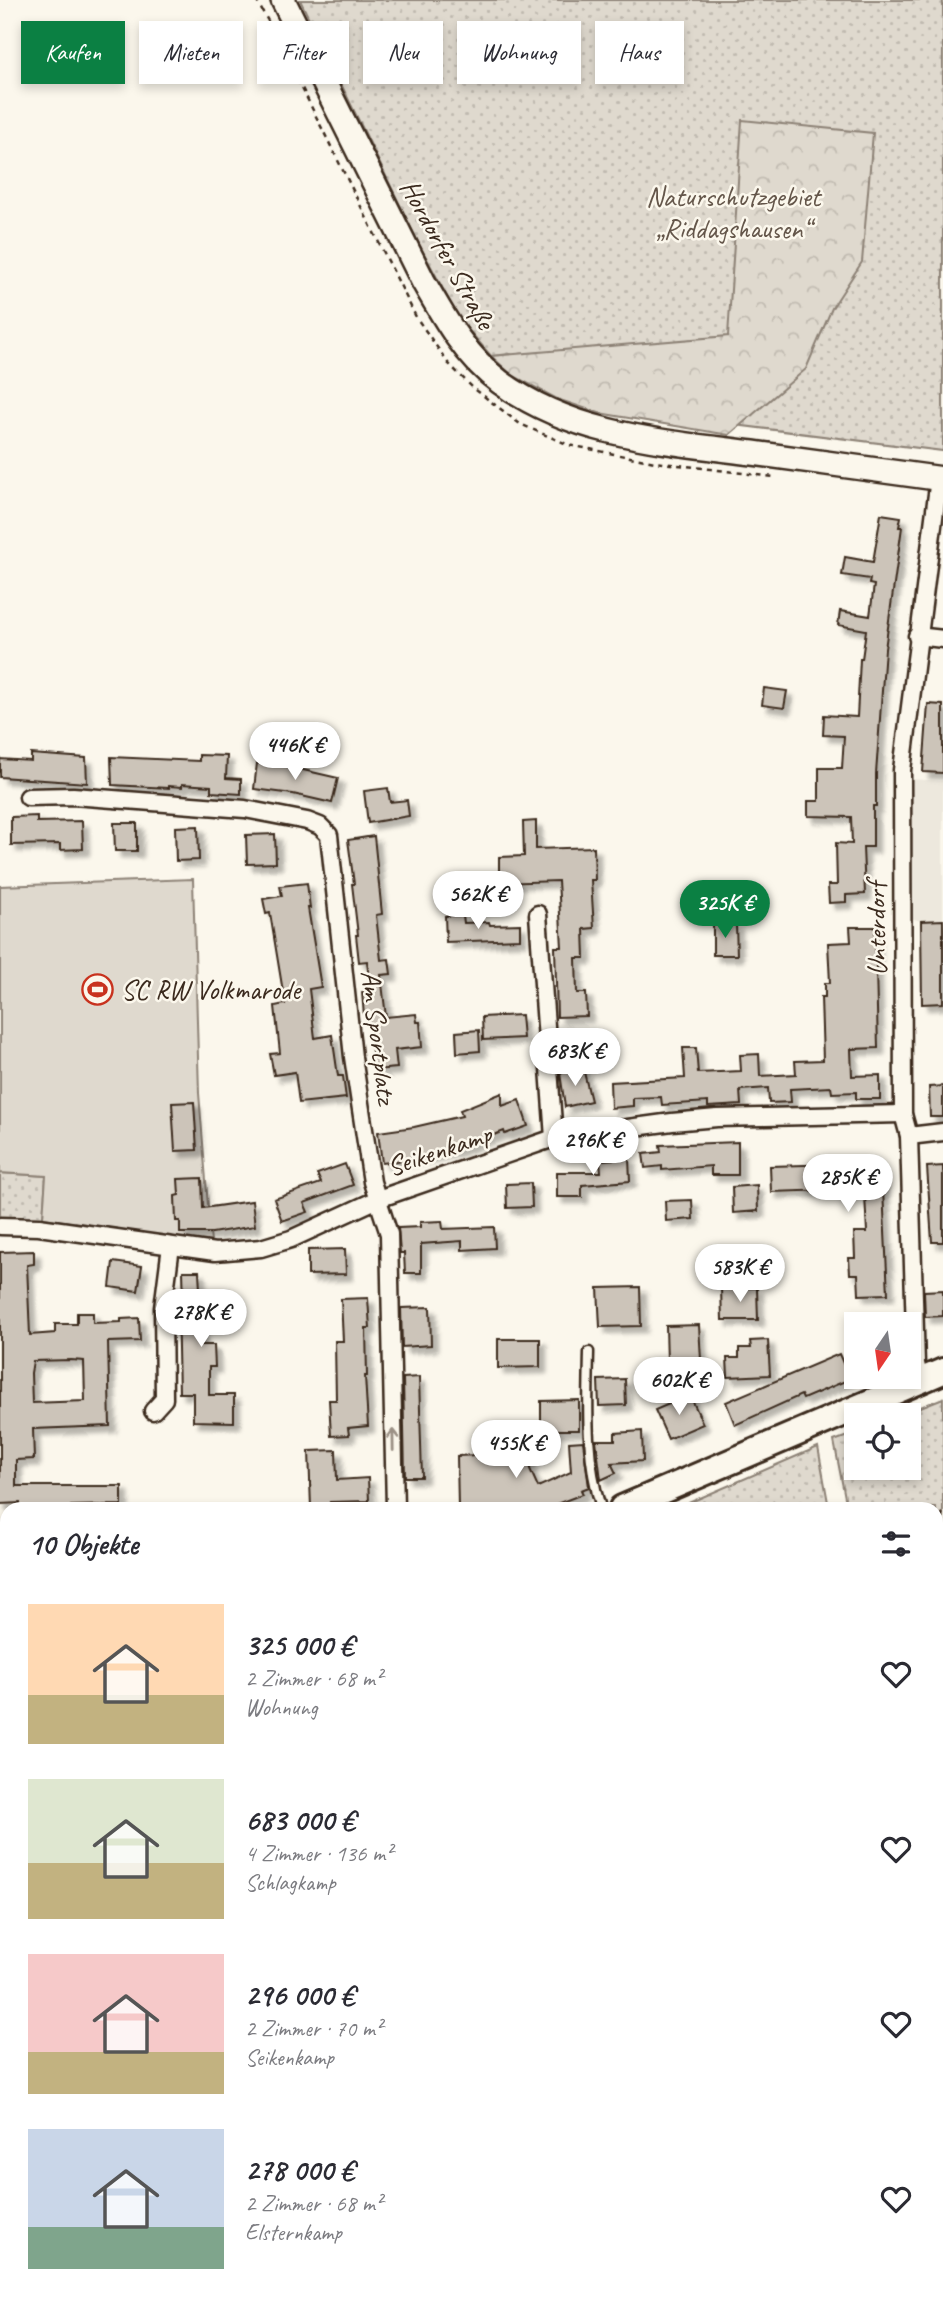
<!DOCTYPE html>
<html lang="de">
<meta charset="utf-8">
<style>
body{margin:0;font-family:Caveat,sans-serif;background:#f2f2f3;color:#2b2b33;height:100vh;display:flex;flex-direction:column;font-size:26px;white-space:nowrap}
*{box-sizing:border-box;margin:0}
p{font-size:23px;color:#7c7c81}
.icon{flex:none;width:38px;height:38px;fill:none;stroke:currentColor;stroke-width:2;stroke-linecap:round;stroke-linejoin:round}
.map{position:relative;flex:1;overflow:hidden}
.details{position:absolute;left:0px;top:1502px;width:943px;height:800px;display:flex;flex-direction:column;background:#fff;border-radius:21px 21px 0 0;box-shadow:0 4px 10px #0003}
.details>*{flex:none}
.top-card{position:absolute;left:21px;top:21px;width:901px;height:63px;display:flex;gap:14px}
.needle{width:46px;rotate:193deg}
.fabs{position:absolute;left:844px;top:1312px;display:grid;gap:14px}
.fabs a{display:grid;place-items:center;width:77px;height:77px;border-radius:0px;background:#fff;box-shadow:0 4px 10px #0003;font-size:35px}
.price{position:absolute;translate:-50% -60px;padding:0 16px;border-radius:24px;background:#fff;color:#222;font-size:23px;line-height:46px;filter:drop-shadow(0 2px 4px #0008)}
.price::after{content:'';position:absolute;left:50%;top:42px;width:21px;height:16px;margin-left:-10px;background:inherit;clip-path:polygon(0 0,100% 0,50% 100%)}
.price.selected{background:#0b8043;color:#fff}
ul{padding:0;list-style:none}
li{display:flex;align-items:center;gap:21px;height:175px;padding:0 28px}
li span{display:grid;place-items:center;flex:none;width:196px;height:140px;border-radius:0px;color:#555}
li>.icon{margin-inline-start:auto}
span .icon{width:84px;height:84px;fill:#fffc;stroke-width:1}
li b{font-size:30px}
h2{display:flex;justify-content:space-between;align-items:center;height:84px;padding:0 28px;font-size:30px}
.pill{padding:0 24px;border-radius:0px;background:#fff;box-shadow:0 4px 10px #0003;font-size:24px;line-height:63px}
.pill.selected{background:#0b8043;color:#fff}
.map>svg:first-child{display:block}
</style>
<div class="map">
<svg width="943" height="2301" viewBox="0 0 943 2301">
<defs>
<pattern id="green-dots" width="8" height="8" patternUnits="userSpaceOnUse" patternTransform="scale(1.75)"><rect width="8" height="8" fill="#dfd9ce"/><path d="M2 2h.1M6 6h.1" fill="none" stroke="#c0bab0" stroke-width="1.8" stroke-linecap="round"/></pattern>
<pattern id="forest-crowns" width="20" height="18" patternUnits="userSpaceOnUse" patternTransform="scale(1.75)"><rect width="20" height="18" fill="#dfd9ce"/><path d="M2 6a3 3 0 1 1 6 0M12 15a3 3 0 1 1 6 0" fill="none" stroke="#c0bab0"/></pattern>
<filter id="shadow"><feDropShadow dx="6" dy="6" stdDeviation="2" flood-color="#0004"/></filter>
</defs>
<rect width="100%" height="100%" fill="#fbf7ec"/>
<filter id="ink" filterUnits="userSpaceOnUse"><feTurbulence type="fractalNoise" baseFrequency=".0143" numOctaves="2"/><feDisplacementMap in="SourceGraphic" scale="14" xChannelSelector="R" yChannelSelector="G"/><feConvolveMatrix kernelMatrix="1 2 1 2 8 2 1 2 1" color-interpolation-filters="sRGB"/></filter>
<g filter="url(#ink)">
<!-- built -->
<g fill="#ede8dd">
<path d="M910 779 943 781V920L921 921 910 918Z"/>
<path d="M943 1570V1839L936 1840V1571Z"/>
</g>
<!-- green -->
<g fill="url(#green-dots)" stroke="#8d8276" stroke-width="2">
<path d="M300 0H943V451L711 422 510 354 491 356 459 319 419 244Z"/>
<path d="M0 1173 46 1176 43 1218H0Z"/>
<path d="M943 1398V1570L936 1571V1508H847L834 1441 856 1433V1468H908V1416H898Z"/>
<path d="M818 1447 829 1508H677Z"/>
<path d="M943 1839V2077H936V1840Z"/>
</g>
<!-- forest -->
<path fill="url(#forest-crowns)" stroke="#8d8276" stroke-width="2" d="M742 120 873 133 862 262 832 308 806 369 729 435 599 413 557 399 512 375 491 356 728 336Z"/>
<!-- pitch -->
<path fill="#dfd9ce" stroke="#8d8276" stroke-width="2" d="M193 879 199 1093 211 1243 43 1218 46 1176 0 1173V886Z"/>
<!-- building -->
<g fill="#ccc4b9" stroke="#3b2a1e" stroke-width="2" fill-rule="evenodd" filter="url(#shadow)">
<path d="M881 514 901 517 899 527H902L885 649 876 774V806H873V847H863L865 894 846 895V902L829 903 828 885H837L836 843 852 844 851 817 808 816V801H819V768H842L844 736 823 735 824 715 857 717 860 659H862L866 630 838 625 840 611 870 616 874 585 869 584 870 579 842 575 845 557 873 562Z"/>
<path d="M764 688 787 691 784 708 762 705Z"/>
<path d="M928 704 943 705V773L923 772Z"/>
<path d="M31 754 86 758 87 783 0 777V759L31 761Z"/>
<path d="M199 755 227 756 226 778 241 779V794L211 792V786L182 784V787L169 786V788L112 785 111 757 199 761Z"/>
<path d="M257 763 286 766 338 778 332 803 293 794 254 789Z"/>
<path d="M388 788 390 802 407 800 409 816 368 823 364 791Z"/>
<path d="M37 816V822L82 821 83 849 60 850V844L11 845V817Z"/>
<path d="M536 821V849L594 847 595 880H591L594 928 584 929 585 958H576L577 993H586L587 1016 557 1017 555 947H562L558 881 499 883V857L524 856 523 822Z"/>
<path d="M114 823H137V851H115Z"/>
<path d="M198 826 199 860 176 861 175 827Z"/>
<path d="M275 834 276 863 247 864 246 835Z"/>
<path d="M374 836 382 914 376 915 381 960 389 959 391 974 381 975 386 1017 416 1014 417 1022H420L422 1047 395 1050 397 1068 374 1070 368 1015 364 1016 362 992 370 991 367 961 359 962 356 935H358L352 884H354L348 840Z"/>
<path d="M307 883 310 908H308L321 987 309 989 315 1038 332 1035 338 1076H343L346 1098 299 1103 295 1072 274 1075 270 1054 280 1053 275 1006 285 1004 270 913 266 914 263 899 282 896 280 886Z"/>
<path d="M463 915 464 923 489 922 490 925 520 924V939L446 942 445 916Z"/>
<path d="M943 920V1003L922 1004 921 921Z"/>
<path d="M713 924H736L737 955H713Z"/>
<path d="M850 927H875L878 1048 851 1049 852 1076 880 1075V1099H856V1092L832 1093 831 1087 790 1089 791 1102 769 1103 768 1088 740 1090 741 1105 708 1107V1102L662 1105 661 1097 633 1098V1106L611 1108 610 1082 685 1078 683 1048H696L698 1073 741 1071 740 1055 759 1054 760 1076 796 1074 795 1061 823 1060 821 997H825V983H830L828 943 851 942Z"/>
<path d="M521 1015 523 1038 483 1040 482 1017Z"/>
<path d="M479 1030 480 1051 457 1053 456 1032Z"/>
<path d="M583 1068 591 1101 565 1107 560 1073Z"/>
<path d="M943 1086V1117H930L929 1087Z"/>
<path d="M502 1093V1106L519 1100 528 1126 505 1134 504 1131 458 1149 420 1158 382 1163 378 1132 414 1127 462 1116 460 1110Z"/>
<path d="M194 1102 197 1150 175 1151 172 1103Z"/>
<path d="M738 1142V1175H711V1166L662 1170V1166L645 1168 643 1154 661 1152 660 1145Z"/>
<path d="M629 1158 630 1181 582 1185V1197H557V1172H601L600 1160Z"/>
<path d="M345 1164 353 1185 304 1203 308 1212 282 1221 274 1199 321 1183 317 1174Z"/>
<path d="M840 1164V1171L882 1169 888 1294 859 1295 858 1274H850L849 1258H855L854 1232H867L865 1196H862L861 1189 771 1192 770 1166Z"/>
<path d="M943 1166V1242H932L927 1167Z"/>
<path d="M202 1178 203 1208 252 1201 255 1226 212 1233H180V1221H176L175 1196 179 1195 178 1179Z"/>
<path d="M531 1183 532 1207 507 1208 506 1184Z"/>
<path d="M757 1185 758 1211 733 1213 732 1187Z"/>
<path d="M692 1200 693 1219 666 1221 665 1201Z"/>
<path d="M442 1221 443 1229 494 1227 495 1248 462 1250V1241L421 1244V1273H405L404 1253H400L398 1228 420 1227V1222Z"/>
<path d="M345 1249 346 1274 308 1275V1250Z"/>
<path d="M34 1251V1264L27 1265 30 1335 55 1333V1324H77V1313H93V1323L121 1322V1319L139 1318 140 1341 108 1342 110 1426 33 1429 34 1459 16 1460V1486H122V1505L71 1506V1508H20V1503L0 1504V1252ZM71 1360 84 1361 85 1401 32 1403 31 1373 33 1361Z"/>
<path d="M113 1262 142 1266 138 1291 110 1287Z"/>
<path d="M183 1271H199L200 1290 229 1289 230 1317 200 1318 201 1345H214L215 1367H209V1395H234V1422L193 1421V1393H179L177 1303H184Z"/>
<path d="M640 1287 641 1326 600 1327 598 1288Z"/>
<path d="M721 1288H757L758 1320H722Z"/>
<path d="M943 1290V1316L925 1317 924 1291Z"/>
<path d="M368 1298 370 1328H366L367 1376H365L368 1426 348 1428 349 1435 331 1436 329 1400H336L335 1341H343L341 1299Z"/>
<path d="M430 1307 431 1345 402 1347 401 1308Z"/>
<path d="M699 1325 701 1360 667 1362 666 1326Z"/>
<path d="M498 1339H540V1367L498 1368Z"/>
<path d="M768 1340 770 1375 728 1377 727 1358H739V1348H751L750 1341Z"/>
<path d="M839 1354 850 1379 803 1399 801 1395 735 1425 726 1402Z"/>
<path d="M419 1377 422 1477H405L403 1378Z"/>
<path d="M625 1379 626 1405 599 1406 598 1380Z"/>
<path d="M690 1395 703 1424 668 1439 655 1410Z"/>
<path d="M579 1400V1430H541V1401Z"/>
<path d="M642 1431 643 1461 611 1463 616 1473 601 1480 596 1440H615V1433Z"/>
<path d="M583 1441 589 1487 581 1490 583 1494 546 1508H458L457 1456 497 1454 496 1444 529 1443 530 1469 538 1487 571 1472 569 1442Z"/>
<path d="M336 1450 337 1480 368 1478 369 1501 330 1502 331 1508H311L309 1451Z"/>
</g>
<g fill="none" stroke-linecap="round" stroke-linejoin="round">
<defs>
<path id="service" d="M589 1352C588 1405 585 1457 601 1508"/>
<g id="minor">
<path d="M917 636 943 639"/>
<path d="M28 797 73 796 245 809 307 821 320 826 329 835 353 1057 372 1182 389 1234 395 1508"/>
<path d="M538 914 554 1138"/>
<path d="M909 1136 943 1132"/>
<path d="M0 1226 39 1227 215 1252 261 1248 291 1239 378 1199 554 1138 672 1122 717 1118 903 1114"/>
<path d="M920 1380 916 1364 909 1136 903 1114 902 770 939 478"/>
<path d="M153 1411 164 1399 163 1308 171 1246"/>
<path d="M0 2142 7 2143"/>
<path d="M405 2294 421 2301"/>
<path d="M645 2294V2301"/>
<path d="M825 2294V2301"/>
<path d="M286 2301 288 2294"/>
</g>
<path id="secondary" d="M283 0 423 281C444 318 465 356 500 382 573 436 666 442 753 453 816 462 880 470 943 479"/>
<g id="primary">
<path d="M622 1508 943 1371"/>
<path d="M0 1802 7 1797"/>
</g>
</defs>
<!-- service casing -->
<use href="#service" stroke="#3b2a1e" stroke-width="13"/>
<!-- minor casing -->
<use href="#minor" stroke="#3b2a1e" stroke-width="21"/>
<!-- secondary casing -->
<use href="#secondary" stroke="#3b2a1e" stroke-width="28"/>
<!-- primary casing -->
<use href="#primary" stroke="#3b2a1e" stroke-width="30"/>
<!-- path -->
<g stroke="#3b2a1e" stroke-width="2.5" stroke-dasharray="5 5" stroke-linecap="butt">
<path d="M256 0 272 28 416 317 448 363 472 387 520 424 569 445 655 462 774 477"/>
<path d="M577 1508 588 1504"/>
<path d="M936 1525 943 1513"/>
<path d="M936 1783 943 1804"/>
<path d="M936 2077H943"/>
</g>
<!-- service -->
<use href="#service" stroke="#fbf7ec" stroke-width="8"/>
<!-- minor -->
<use href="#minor" stroke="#fbf7ec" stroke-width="16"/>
<!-- secondary -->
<use href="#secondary" stroke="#fbf7ec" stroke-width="23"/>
<!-- primary -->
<use href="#primary" stroke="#fbf7ec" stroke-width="24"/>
</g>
<!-- one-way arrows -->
<defs><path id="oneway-shaft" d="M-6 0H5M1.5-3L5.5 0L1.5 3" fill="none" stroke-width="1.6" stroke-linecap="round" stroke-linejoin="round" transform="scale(1.75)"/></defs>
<use stroke="#9b9085" href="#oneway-shaft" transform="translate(393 1440) rotate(-91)"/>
</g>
<!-- icons -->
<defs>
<symbol id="stadium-ring" viewBox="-11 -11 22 22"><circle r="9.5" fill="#fbf7ec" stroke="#c8321e" stroke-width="1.5"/><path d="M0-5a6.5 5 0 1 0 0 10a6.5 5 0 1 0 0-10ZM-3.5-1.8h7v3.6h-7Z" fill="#c8321e"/></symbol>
</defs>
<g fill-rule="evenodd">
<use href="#stadium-ring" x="80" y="972" width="35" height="35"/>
</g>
<g text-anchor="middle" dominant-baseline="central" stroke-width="5" stroke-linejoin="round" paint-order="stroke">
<!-- park labels -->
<g font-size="28" fill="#64564a" stroke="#fbf7ec">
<text x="733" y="196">Naturschutzgebiet<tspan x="733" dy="32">„Riddagshausen“</tspan></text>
</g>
<!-- street labels -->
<g font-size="28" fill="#3b2a1e" stroke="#fbf7ec">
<text transform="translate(448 254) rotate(61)">Hordorfer Straße</text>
<text transform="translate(876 929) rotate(-91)">Unterdorf</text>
<text transform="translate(379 1037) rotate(83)">Am Sportplatz</text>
<text transform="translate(439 1150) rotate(-19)">Seikenkamp</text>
</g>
<!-- poi labels -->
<g font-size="28" fill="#3b2a1e" stroke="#fbf7ec" text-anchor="start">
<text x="121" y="989">SC RW Volkmarode</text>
</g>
</g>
</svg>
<div class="fabs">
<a><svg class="needle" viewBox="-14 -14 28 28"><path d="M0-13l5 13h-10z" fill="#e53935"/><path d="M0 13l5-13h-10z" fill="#7c7c81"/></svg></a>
<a><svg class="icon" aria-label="locate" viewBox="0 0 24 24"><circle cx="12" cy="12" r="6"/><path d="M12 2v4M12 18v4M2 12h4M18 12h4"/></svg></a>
</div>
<b class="price" style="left:295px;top:782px">446K €</b>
<b class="price" style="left:478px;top:931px">562K €</b>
<b class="price selected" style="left:725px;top:940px">325K €</b>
<b class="price" style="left:575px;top:1088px">683K €</b>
<b class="price" style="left:593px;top:1177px">296K €</b>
<b class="price" style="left:848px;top:1214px">285K €</b>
<b class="price" style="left:740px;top:1304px">583K €</b>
<b class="price" style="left:201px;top:1349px">278K €</b>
<b class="price" style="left:679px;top:1417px">602K €</b>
<b class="price" style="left:516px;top:1480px">455K €</b>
<div class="top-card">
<a class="pill selected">Kaufen</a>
<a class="pill">Mieten</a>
<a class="pill">Filter</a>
<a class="pill">Neu</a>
<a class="pill">Wohnung</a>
<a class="pill">Haus</a>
</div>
<section class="details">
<h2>10 Objekte<svg class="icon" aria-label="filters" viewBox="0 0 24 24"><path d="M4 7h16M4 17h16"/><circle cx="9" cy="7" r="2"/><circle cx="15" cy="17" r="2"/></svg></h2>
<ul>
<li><span style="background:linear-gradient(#ffd9b3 65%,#c2b280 0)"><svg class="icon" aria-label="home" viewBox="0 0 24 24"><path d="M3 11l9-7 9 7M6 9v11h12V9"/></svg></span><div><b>325 000 €</b><p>2 Zimmer · 68 m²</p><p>Wohnung</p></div><svg class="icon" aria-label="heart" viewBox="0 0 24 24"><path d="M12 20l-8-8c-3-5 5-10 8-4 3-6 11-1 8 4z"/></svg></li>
<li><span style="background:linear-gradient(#dfe7d0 60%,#c2b280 0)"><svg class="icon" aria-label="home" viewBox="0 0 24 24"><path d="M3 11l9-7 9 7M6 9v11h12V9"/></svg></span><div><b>683 000 €</b><p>4 Zimmer · 136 m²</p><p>Schlagkamp</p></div><svg class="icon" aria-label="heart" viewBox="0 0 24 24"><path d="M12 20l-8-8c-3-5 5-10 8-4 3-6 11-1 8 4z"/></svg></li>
<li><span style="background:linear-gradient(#f6c9c9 70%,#c2b280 0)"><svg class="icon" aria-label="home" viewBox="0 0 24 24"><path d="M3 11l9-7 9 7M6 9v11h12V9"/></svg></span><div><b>296 000 €</b><p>2 Zimmer · 70 m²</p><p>Seikenkamp</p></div><svg class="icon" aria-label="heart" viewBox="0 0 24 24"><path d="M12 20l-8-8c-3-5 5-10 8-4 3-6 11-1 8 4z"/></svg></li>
<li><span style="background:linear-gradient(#c9d6e8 70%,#7fa58c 0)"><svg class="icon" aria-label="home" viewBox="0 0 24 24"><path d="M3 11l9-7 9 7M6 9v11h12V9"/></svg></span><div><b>278 000 €</b><p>2 Zimmer · 68 m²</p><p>Elsternkamp</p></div><svg class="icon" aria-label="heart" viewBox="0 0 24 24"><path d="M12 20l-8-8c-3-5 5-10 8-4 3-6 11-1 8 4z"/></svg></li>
</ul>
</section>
</div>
